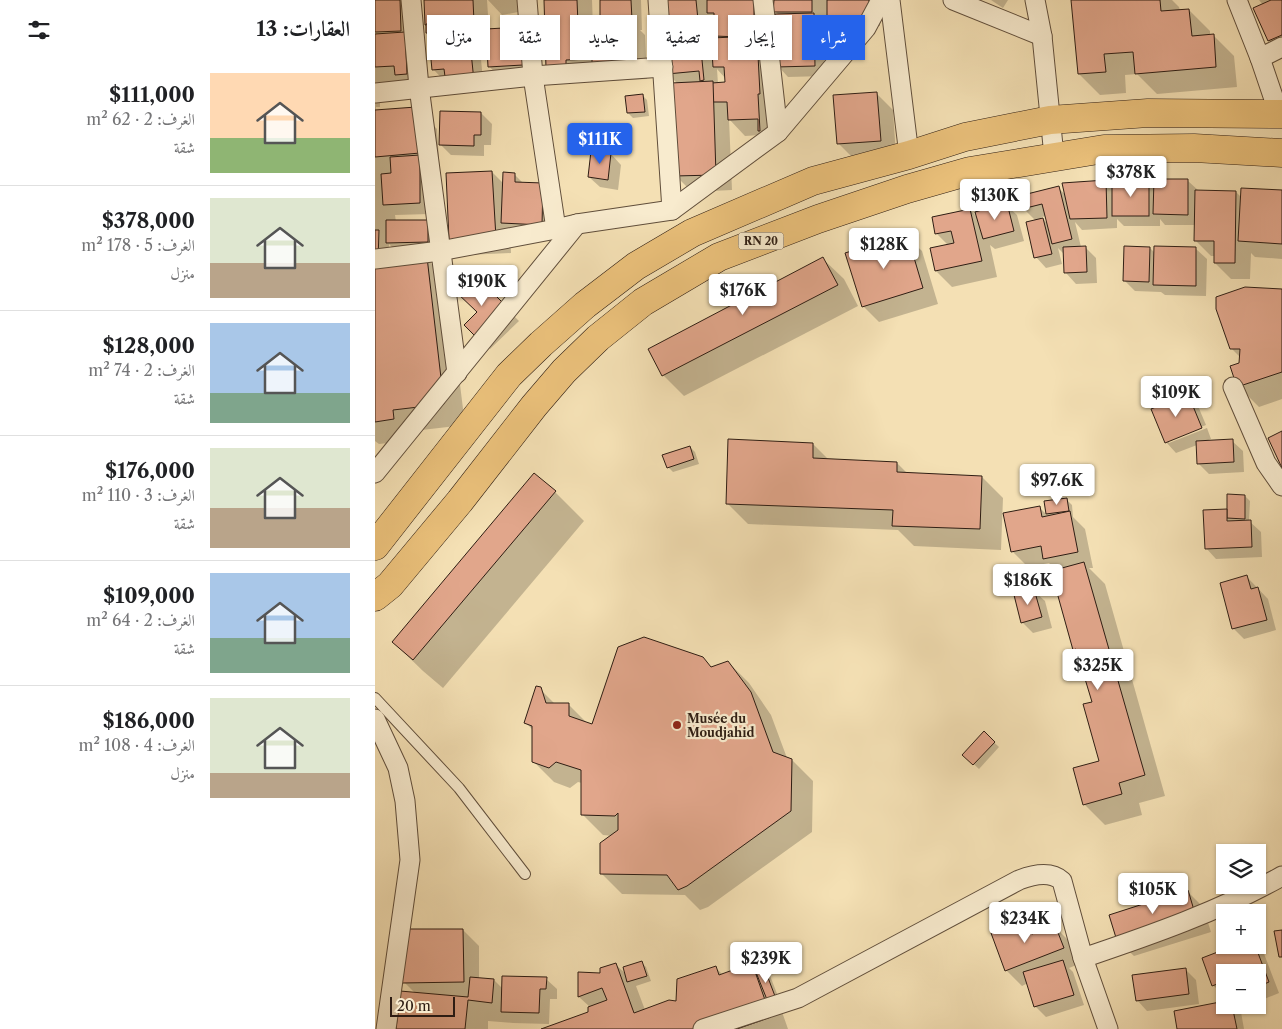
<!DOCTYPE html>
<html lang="ar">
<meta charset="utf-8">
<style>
body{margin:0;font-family:"Libre Caslon Text",Amiri,serif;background:#f6f6f6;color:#202124;direction:rtl;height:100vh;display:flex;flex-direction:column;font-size:19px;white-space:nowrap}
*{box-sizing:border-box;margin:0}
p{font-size:16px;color:#757577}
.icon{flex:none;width:28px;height:28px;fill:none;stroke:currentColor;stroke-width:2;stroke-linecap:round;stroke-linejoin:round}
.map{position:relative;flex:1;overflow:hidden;direction:ltr}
.side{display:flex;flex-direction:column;background:#fff;width:375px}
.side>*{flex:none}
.hud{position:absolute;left:15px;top:15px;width:475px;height:45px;direction:rtl;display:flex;gap:10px}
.controls{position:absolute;left:841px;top:844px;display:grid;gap:10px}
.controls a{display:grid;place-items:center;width:50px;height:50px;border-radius:0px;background:#fff;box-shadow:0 1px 4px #0004;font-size:25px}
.scale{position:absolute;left:15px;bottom:12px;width:65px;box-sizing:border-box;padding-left:5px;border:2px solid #2e1d13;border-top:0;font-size:14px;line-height:18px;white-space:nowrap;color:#2e1d13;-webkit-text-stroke:4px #f8ebce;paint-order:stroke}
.price{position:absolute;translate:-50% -42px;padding:0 11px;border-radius:5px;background:#fff;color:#222;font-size:16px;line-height:32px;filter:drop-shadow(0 1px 2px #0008)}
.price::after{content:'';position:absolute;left:50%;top:30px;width:15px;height:11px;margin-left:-8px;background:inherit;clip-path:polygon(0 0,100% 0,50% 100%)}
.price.current{background:#2563eb;color:#fff}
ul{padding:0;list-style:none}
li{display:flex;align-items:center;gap:15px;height:125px;padding:0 25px}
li+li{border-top:1px solid #e0e0e0}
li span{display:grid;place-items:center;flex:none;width:140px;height:100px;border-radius:0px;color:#555}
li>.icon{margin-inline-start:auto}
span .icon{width:60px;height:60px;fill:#fffc;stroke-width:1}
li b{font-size:21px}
h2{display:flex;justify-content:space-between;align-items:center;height:60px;padding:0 25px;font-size:21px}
.chip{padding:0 18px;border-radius:0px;background:#fff;box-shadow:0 1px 4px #0004;font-size:18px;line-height:45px}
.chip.current{background:#2563eb;color:#fff}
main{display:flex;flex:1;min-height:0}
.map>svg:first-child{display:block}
</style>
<main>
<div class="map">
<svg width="907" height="1029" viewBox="0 0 907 1029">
<rect width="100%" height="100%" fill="#f4e0b4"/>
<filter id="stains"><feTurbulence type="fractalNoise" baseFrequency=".004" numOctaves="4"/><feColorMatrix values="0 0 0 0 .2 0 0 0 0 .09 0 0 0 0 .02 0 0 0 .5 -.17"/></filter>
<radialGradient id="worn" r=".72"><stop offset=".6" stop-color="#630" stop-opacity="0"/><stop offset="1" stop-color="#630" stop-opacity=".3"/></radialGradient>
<!-- shadow -->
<g fill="#0003" fill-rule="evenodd">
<path d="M0 0H32L47 90 5 94V107H1V111L41 108 62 129 65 174H55V214L20 215 21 222 52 221 63 252 23 253 14 244 13 267 51 258 72 279 90 425 38 431 39 440 4 444 0 441Z"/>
<path d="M50 0H112L114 30 145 29 158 75 124 77 114 66 112 38H104L109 91 82 94 58 69 68 49 67 40 65 38H57L52 33Z"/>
<path d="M113 0H157L159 9 127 15Z"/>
<path d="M170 0H217L218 28 226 36 232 25 227 20 226 0H266L267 30H265L270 35 272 79 229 81 224 75 206 76 207 83H188L172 68Z"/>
<path d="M284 0H389L400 134 370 136 354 119 357 190 317 192 301 176 303 84 293 74ZM336 16 340 20V35L344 39H339ZM342 69 351 79V84H343Z"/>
<path d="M400 0H504L505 26 464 27 458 21V33H449L450 76 413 77 403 66 404 15 400 11Z"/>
<path d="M616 0H633L628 8Z"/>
<path d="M697 0H797L804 7 805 11 814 10 835 31V36L838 35 859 56 862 87 782 94 762 74 750 75 751 93 725 95 704 74Z"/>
<path d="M884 0H907V53L894 40 888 5Z"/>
<path d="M502 94 518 110 521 157 479 159 463 143Z"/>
<path d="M267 95 272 100 274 116 258 118 253 113Z"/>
<path d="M106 113 117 124 116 145H109V156L76 155 66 145Z"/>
<path d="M236 154 246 165 243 190 225 187 214 177Z"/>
<path d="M117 172 129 184 139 174 149 184H168L177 235 135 230 136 253 91 255Z"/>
<path d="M731 181 738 189 774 181 780 187 813 181 824 191 861 192 867 198 907 192V259L880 257 876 253 875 279H856L840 263V256H836L820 240 821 225H790L785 219V226H749L742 219V228L707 230 700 222 706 247H710L721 258 722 283 701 284 691 273 690 255 683 248 687 264 671 268 661 257V221L648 208 683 188 691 195ZM672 216 674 225 666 217Z"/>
<path d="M631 205 642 215 649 241 620 249 615 245 622 277 577 287 561 271 573 245 562 234 558 218 595 210 603 218Z"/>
<path d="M531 236 547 251 563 304 504 322 488 306Z"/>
<path d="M775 248 780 253 821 249 832 259 831 296 790 295 786 292 760 291 749 280Z"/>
<path d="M448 259 469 279 483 306 309 396 288 375 275 349Z"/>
<path d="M99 276 144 321 115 349 91 325 103 312Z"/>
<path d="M907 290V399L884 407 863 386 866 358 856 348Z"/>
<path d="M813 396 823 406 831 425 794 440V443L832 428 836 439 831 441H857L868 451 869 472 834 474 823 463 822 445 801 453 791 442Z"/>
<path d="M438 444 454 460 522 463 533 474 607 477 628 498 626 550 539 546 523 530 373 524 352 503Z"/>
<path d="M315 447 320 452 324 464 298 472 293 467Z"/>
<path d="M180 492 209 521 68 688 48 671 18 642Z"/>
<path d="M870 496 875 501 874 521 886 532 887 557 841 559 831 548 851 510Z"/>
<path d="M692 500 697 505 698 517 710 529 718 568H714L730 584 790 796 764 803 767 815 730 825 710 805 700 769 726 762 718 703 704 654 699 649 682 571 674 563 653 567 637 551 664 507 672 515 671 502Z"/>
<path d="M872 577 893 599 901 630 869 639 858 628Z"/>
<path d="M659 591 670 601 677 628 658 633 647 622Z"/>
<path d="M327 658 337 668 353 662 374 683 396 715 412 758 417 760 438 781 437 832 333 907 325 910 310 895 247 894 226 873 238 836 228 835 207 814V783L203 782 195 788 179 782 158 761V730L151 723 165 689 180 704H193L213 724 218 726Z"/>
<path d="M609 733 624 747 604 769 589 755Z"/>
<path d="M797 886 804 894 812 891 828 907 836 932 759 956 743 941 795 897Z"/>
<path d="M651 921 663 933 680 927 696 943 704 964 694 968 698 972 709 1005 671 1017 660 1006 653 983 647 986 631 970Z"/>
<path d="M88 930 104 946V979L119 980 128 989 171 979 182 989V999H175L174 1024 138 1023 113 1021V1029H23L40 993 29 982Z"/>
<path d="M865 945H882L888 951 904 993 882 1002V972H850L849 996 838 985Z"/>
<path d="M266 962 271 967 276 981 261 986 270 1010 303 1002 340 967 348 975 387 963 392 968 408 1009H406L413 1029H170L214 1013 215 1007 204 997 226 974 240 964 252 975Z"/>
<path d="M810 969 821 980 824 1004 772 1011 762 1000Z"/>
<path d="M850 1002V1005H859L866 1012 869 1029H803Z"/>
</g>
<!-- building -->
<g fill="#e1a68b" stroke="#2e1d13">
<path d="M0 0H25L26 31 0 32Z"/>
<path d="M49 0H98L99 22 50 25Z"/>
<path d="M169 0H202L203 24 215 23 216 59 191 60V67L171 68Z"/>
<path d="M225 0H256L257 20 225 21Z"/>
<path d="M283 0H321L329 80 325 81 324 71 292 74Z"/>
<path d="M332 0H379V30H366V37L339 36V13H332Z"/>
<path d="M399 0H437V12H398Z"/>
<path d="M452 0H494L495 16 452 17Z"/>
<path d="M696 0H785L786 11 814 9 817 36 839 34 841 67 760 74 758 52 729 54 731 72 703 74Z"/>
<path d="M896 0H907V35L893 41 878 8Z"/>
<path d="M439 13 440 66 401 67 400 14Z"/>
<path d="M93 23 99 81 71 84 69 69 57 70 55 49 66 48 64 26Z"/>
<path d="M260 23 261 69 217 71V55L225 54 224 24Z"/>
<path d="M51 24H64V34L51 33Z"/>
<path d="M146 27 148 65 113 67 111 29Z"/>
<path d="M30 32 32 74 20 75 19 66 0 67V34Z"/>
<path d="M382 36 385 94H383L385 131H383V119L353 120 352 102H338L337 83 350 82 349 67H338L336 38Z"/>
<path d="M338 81 341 175 299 176 296 83Z"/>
<path d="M502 92 506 141 462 144 458 95Z"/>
<path d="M268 94 270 112 252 113 250 96Z"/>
<path d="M41 107 45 153 0 157V110Z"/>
<path d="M65 111 106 112V135H99V146L64 145Z"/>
<path d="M216 151 236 153 233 180 213 177Z"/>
<path d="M45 155V203L8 205 6 174 16 173 15 157Z"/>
<path d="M117 171 121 238 74 240 71 173Z"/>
<path d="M128 172 140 173V182L168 183 167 225 126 223Z"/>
<path d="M779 179H813V215L778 214Z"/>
<path d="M731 180 732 218 695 219 687 183Z"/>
<rect x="737" y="180" width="37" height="36"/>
<path d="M684 186 697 239 677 244 667 204 647 209 644 196Z"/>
<path d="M866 188 907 190V244L863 241Z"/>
<path d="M820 190 861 191 860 263H839V241H819Z"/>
<path d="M632 203 639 231 608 239 600 212Z"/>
<path d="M595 209 607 261 560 271 555 248 579 243 576 231 560 234 557 217Z"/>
<path d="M668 218 677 254 659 258 651 222Z"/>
<path d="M11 220H53V242L11 243Z"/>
<path d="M0 230H4L3 261 0 260Z"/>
<path d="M532 234 548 288 487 307 470 253Z"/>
<path d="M711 246 712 272 689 273 688 247Z"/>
<path d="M749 246 775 247 774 282 748 281Z"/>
<path d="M779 246 821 247V286L778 285Z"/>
<path d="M52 257 69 404 18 410 19 419 0 422V267Z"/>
<path d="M448 257 463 285 287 376 273 349Z"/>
<path d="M99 274 135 310 104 340 89 325 102 312 81 292Z"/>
<path d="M870 287 907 289V372L862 387 855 366 864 363 865 349H855L841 309V297Z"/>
<path d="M813 394 827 428 790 443 776 409Z"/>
<path d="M907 431V468L893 438Z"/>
<path d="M353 439 438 443V458L522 462V472L607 476 605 529 517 526 518 510 351 504Z"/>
<path d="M858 439 859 462 822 464 821 441Z"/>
<path d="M315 446 319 459 292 468 287 455Z"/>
<path d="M159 473 181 491 38 660 17 642Z"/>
<path d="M852 494 870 495V519L852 518Z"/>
<path d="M692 498 694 511 671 514 669 501Z"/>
<path d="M665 506 667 517 695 511 703 552 668 559 666 546 636 552 628 513Z"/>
<path d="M852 509V521L876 520 877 547 830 549 828 510Z"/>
<path d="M709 562 770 775 744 783 747 794 708 805 698 768 724 761 708 704 717 702 701 649 698 650 676 571Z"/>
<path d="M872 575 876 589 883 587 892 620 857 629 845 583Z"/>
<path d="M659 589 667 617 646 623 639 595Z"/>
<path d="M269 637 328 657 336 667 353 661 376 692 398 752 417 759 416 811 312 886 303 890 292 875 225 874V843L243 830V813L240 816 206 815V770L181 762 174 768 157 762V726L149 723 161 686 166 687 171 703H194V716L217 724 243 647Z"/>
<path d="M609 731 620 742 598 765 587 755Z"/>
<path d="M797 885 800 894 813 890 821 917 742 941 734 915 793 896 790 887Z"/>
<path d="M651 920 657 934 680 925 689 948 630 971 616 933Z"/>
<path d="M27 929H88L89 982 27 983Z"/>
<path d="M907 930V957H904L899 931Z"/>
<path d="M861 945H880L894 982 882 987V972H850V981L837 986 827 958Z"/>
<path d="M688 960 699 995 659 1007 648 972Z"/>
<path d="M267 961 272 976 252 982 248 967Z"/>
<path d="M387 962 403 1004 395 1007 378 965Z"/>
<path d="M241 963 259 1013 294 1000 301 1001 302 979 341 966 344 975 377 963 396 1017 362 1029H166L213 1012V1007L232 1000 227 988 203 997V972L225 973V968Z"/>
<path d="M811 968 814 994 761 1001 757 975Z"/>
<path d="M127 976 172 977 171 989H165L164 1013 126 1012Z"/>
<path d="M95 977 119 979 117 1003 93 1000 90 1029H21L25 991 93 997Z"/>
<path d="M850 1001V1005H857L862 1029H802L799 1011Z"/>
</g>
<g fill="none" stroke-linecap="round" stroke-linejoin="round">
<defs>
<path id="service" d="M0 698 84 788 150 874"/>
<g id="minor">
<path d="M36 0 44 87 82 373"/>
<path d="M152 0 158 76 181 229"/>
<path d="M283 0 297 210"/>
<path d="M388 0 403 132"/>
<path d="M515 0 534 155"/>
<path d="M578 0 667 36"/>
<path d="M660 0 667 36 679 156"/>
<path d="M862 0 885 58 904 114"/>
<path d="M885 58 907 47"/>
<path d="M0 93 158 76 288 67"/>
<path d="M0 259 65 251 181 229 202 224 297 210 403 132 491 28 506 0"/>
<path d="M858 387 891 463 907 486"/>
<path d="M0 473 202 224"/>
<path d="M0 719 23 768 30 801 35 860 11 1029"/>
<path d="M708 958C776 935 845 911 907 876"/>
<path d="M328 1029 423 998 644 880C657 875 675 870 687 881L708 958 733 1029"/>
</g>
<g id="primary">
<path d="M0 546 134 375 166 344 210 305 261 266 317 233 438 181 534 155 590 137 675 120 773 113 907 114"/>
<path d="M0 597 15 585 85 501 159 406 189 371 223 338 268 302 344 257 443 219 532 189 595 171 729 149 819 148 907 153"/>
</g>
</defs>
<!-- service casing -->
<use href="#service" stroke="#604e3b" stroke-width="12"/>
<!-- minor casing -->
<use href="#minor" stroke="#604e3b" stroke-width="21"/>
<!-- primary casing -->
<use href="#primary" stroke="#2e1d13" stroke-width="29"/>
<!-- service -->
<use href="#service" stroke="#f8ebce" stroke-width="10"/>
<!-- minor -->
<use href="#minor" stroke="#f8ebce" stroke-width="19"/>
<!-- primary -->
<use href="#primary" stroke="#eac07a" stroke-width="28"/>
</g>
<!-- markers -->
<circle fill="#8f2418" stroke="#f8ebce" stroke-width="2" cx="302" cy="725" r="5"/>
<g text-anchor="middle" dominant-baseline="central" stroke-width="4.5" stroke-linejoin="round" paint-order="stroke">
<!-- shield labels -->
<rect fill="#f8ebce" stroke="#6b5b4b" stroke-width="1" x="363.5" y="232.5" width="45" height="17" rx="4"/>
<g font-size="11" font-weight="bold" fill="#2e1d13">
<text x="386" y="241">RN 20</text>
</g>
<!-- poi labels -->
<g font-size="12" font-weight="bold" fill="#2e1d13" stroke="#f8ebce" text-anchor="start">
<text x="312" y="718">Musée du<tspan x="312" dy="14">Moudjahid</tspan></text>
</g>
</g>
<rect width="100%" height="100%" filter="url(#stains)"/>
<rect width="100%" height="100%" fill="url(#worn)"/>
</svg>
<div class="controls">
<a><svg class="icon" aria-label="layers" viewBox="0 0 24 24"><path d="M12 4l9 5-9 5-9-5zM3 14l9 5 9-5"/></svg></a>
<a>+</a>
<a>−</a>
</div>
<div class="scale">20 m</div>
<b class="price current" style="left:225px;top:165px">$111K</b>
<b class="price" style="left:756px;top:198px">$378K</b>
<b class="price" style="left:620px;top:221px">$130K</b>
<b class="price" style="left:509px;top:270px">$128K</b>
<b class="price" style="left:107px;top:307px">$190K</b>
<b class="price" style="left:368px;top:316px">$176K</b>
<b class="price" style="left:801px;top:418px">$109K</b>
<b class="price" style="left:682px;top:506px">$97.6K</b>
<b class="price" style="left:653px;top:606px">$186K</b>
<b class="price" style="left:723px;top:691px">$325K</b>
<b class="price" style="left:778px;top:915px">$105K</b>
<b class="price" style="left:650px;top:944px">$234K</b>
<b class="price" style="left:391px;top:984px">$239K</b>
<div class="hud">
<a class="chip current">شراء</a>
<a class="chip">إيجار</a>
<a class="chip">تصفية</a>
<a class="chip">جديد</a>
<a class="chip">شقة</a>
<a class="chip">منزل</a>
</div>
</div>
<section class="side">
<h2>العقارات: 13<svg class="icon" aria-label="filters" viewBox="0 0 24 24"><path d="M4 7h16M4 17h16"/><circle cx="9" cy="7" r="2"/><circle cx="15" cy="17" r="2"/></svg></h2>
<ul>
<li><span style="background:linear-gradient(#ffd9b3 65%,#8fb573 0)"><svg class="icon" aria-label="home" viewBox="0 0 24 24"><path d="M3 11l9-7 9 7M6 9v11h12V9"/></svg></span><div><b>$111,000</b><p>الغرف: 2 · 62 m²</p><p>شقة</p></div></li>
<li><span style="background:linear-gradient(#dfe7d0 65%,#b9a48a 0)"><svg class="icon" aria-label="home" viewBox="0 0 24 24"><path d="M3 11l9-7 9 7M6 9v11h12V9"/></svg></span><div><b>$378,000</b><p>الغرف: 5 · 178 m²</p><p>منزل</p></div></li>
<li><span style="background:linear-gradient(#a9c7e8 70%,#7fa58c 0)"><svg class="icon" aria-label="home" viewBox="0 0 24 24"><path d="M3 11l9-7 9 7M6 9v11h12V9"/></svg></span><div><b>$128,000</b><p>الغرف: 2 · 74 m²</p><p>شقة</p></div></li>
<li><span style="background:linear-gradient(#dfe7d0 60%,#b9a48a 0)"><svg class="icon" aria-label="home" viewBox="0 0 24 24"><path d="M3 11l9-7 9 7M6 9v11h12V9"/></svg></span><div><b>$176,000</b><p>الغرف: 3 · 110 m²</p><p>شقة</p></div></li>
<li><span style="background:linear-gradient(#a9c7e8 65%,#7fa58c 0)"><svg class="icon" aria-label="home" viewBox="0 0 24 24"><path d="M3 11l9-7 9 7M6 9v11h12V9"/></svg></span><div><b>$109,000</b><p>الغرف: 2 · 64 m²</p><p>شقة</p></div></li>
<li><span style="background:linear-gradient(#dfe7d0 75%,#b9a48a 0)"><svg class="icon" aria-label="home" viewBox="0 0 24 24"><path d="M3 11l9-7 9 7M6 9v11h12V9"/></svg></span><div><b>$186,000</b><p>الغرف: 4 · 108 m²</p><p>منزل</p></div></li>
</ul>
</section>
</main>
